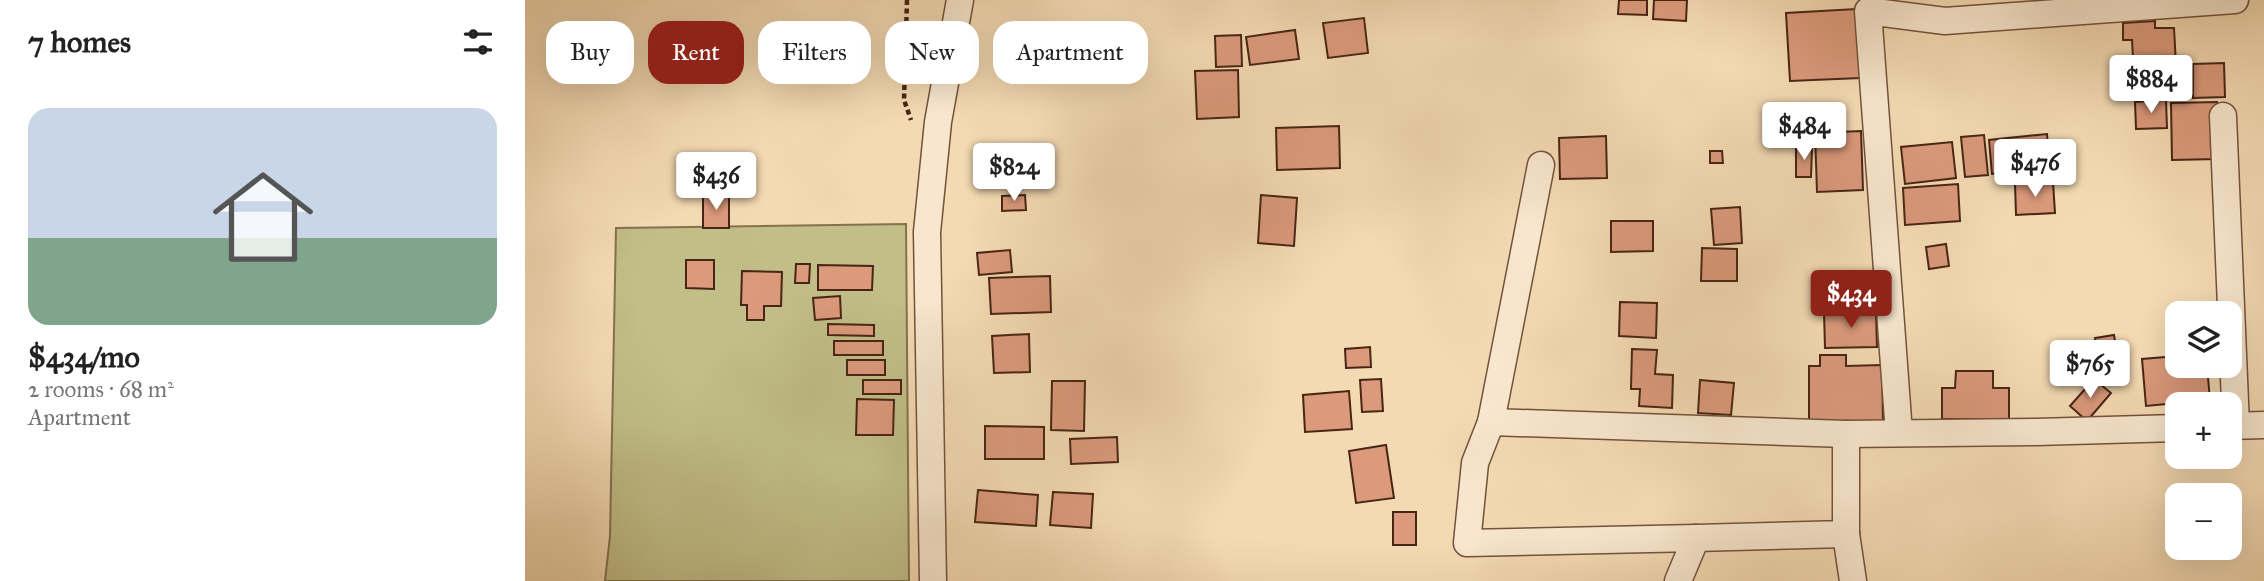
<!DOCTYPE html>
<meta charset="utf-8">
<style>
body{margin:0;font-family:"IM FELL Great Primer",serif;background:#f6f6f6;color:#222;height:100vh;display:flex;flex-direction:column;font-size:26px;white-space:nowrap}
*{box-sizing:border-box;margin:0}
p{font-size:23px;color:#767676}
.icon{flex:none;width:38px;height:38px;fill:none;stroke:currentColor;stroke-width:2;stroke-linecap:round;stroke-linejoin:round}
.map{position:relative;flex:1;overflow:hidden}
.drawer{display:flex;flex-direction:column;background:#fff;width:525px}
.drawer>*{flex:none}
.hud{position:absolute;left:21px;top:21px;width:665px;height:63px;display:flex;gap:14px}
.controls{position:absolute;left:1640px;top:301px;display:grid;gap:14px}
.controls a{display:grid;place-items:center;width:77px;height:77px;border-radius:14px;background:#fff;box-shadow:0 7px 28px #0002;font-size:35px}
.price{position:absolute;translate:-50% -60px;padding:0 16px;border-radius:7px;background:#fff;color:#222;font-size:23px;line-height:46px;filter:drop-shadow(0 2px 4px #0008)}
.price::after{content:'';position:absolute;left:50%;top:42px;width:21px;height:16px;margin-left:-10px;background:inherit;clip-path:polygon(0 0,100% 0,50% 100%)}
.price.on{background:#8f2418;color:#fff}
ul{padding:0;list-style:none}
li{display:grid;align-content:center;gap:14px;height:371px;padding:0 28px}
li span{display:grid;place-items:center;height:217px;border-radius:21px;color:#555}
li>.icon{margin-inline-start:auto}
span .icon{width:126px;height:126px;fill:#fffc;stroke-width:1}
li b{font-size:30px}
h2{display:flex;justify-content:space-between;align-items:center;height:84px;padding:0 28px;font-size:30px}
.pill{padding:0 24px;border-radius:21px;background:#fff;box-shadow:0 7px 28px #0002;font-size:24px;line-height:63px}
.pill.on{background:#8f2418;color:#fff}
main{display:flex;flex:1;min-height:0}
.map>svg:first-child{display:block}
</style>
<main>
<section class="drawer">
<h2>7 homes<svg class="icon" aria-label="filters" viewBox="0 0 24 24"><path d="M4 7h16M4 17h16"/><circle cx="9" cy="7" r="2"/><circle cx="15" cy="17" r="2"/></svg></h2>
<ul>
<li><span style="background:linear-gradient(#c9d6e8 60%,#7fa58c 0)"><svg class="icon" aria-label="home" viewBox="0 0 24 24"><path d="M3 11l9-7 9 7M6 9v11h12V9"/></svg></span><div><b>$434/mo</b><p>2 rooms · 68 m²</p><p>Apartment</p></div></li>
</ul>
</section>
<div class="map">
<svg width="1739" height="581" viewBox="0 0 1739 581">
<rect width="100%" height="100%" fill="#f4dab3"/>
<filter id="stains"><feTurbulence type="fractalNoise" baseFrequency=".00286" numOctaves="4"/><feColorMatrix values="0 0 0 0 .2 0 0 0 0 .09 0 0 0 0 .02 0 0 0 .5 -.17"/></filter>
<radialGradient id="worn" r=".72"><stop offset=".6" stop-color="#630" stop-opacity="0"/><stop offset="1" stop-color="#630" stop-opacity=".3"/></radialGradient>
<!-- green -->
<path fill="#c1be88" stroke="#84724e" stroke-width="2" d="M381 224 384 581H80L85 536 91 228Z"/>
<!-- building -->
<g fill="#db9a7c" stroke="#482514" stroke-width="2">
<path d="M1094 0H1122V15L1093 14Z"/>
<path d="M1129 0H1162L1161 21 1128 19Z"/>
<path d="M1331 9 1335 78 1265 81 1261 13Z"/>
<path d="M839 18 843 53 803 58 798 23Z"/>
<path d="M1630 21V28H1649L1651 65H1637V57L1608 58 1607 40H1598V23Z"/>
<path d="M770 30 774 59 725 65 721 37Z"/>
<path d="M716 35 717 66 691 67 690 36Z"/>
<path d="M1699 63 1700 97 1668 98V64Z"/>
<path d="M713 70 714 117 672 119 670 71Z"/>
<path d="M1641 100 1642 128 1611 129 1610 102Z"/>
<path d="M1692 102V159L1647 160 1646 103Z"/>
<path d="M814 126 815 168 752 170 751 128Z"/>
<path d="M1336 131 1338 190 1292 192 1290 133Z"/>
<path d="M1522 134 1525 169 1467 174 1464 140Z"/>
<path d="M1459 135 1463 175 1440 177 1436 137Z"/>
<path d="M1081 136 1082 178 1035 179 1034 138Z"/>
<path d="M1427 142 1431 178 1380 184 1376 147Z"/>
<path d="M1271 147 1287 148 1286 177H1271Z"/>
<path d="M1185 151H1197L1198 163H1185Z"/>
<path d="M1528 182 1530 213 1491 215 1490 184Z"/>
<path d="M1433 184 1435 221 1380 225 1378 188Z"/>
<path d="M500 195 501 210 477 211V196Z"/>
<path d="M736 195 772 198 769 246 733 243Z"/>
<rect x="178" y="196" width="26" height="32"/>
<path d="M1215 207 1217 243 1189 245 1186 209Z"/>
<path d="M1086 221H1128V251L1086 252Z"/>
<path d="M1421 244 1424 266 1404 269 1401 247Z"/>
<path d="M1177 248 1212 249V281H1176Z"/>
<path d="M485 250 487 272 454 275 452 253Z"/>
<path d="M161 260H189V289L161 288Z"/>
<path d="M271 264H285L284 283H270Z"/>
<path d="M293 265 348 266 347 290H293Z"/>
<path d="M217 271 257 272 256 306H239V320H222V305H216Z"/>
<path d="M525 276 526 312 466 314 464 278Z"/>
<path d="M315 296 316 318 290 320 288 298Z"/>
<path d="M1095 302 1132 303 1131 338 1094 336Z"/>
<path d="M1351 311 1352 347 1300 348 1299 312Z"/>
<path d="M303 324 349 325V336L303 335Z"/>
<path d="M504 334 505 372 469 373 467 336Z"/>
<path d="M1589 335 1594 365 1575 368 1570 338Z"/>
<rect x="309" y="341" width="49" height="14"/>
<path d="M845 347 846 367 821 368 820 349Z"/>
<path d="M1107 349 1132 350 1130 374 1148 375 1147 408 1114 406 1115 389H1106Z"/>
<path d="M1295 355H1321V366L1357 365 1358 421H1284V366H1295Z"/>
<path d="M1652 356V366H1682L1685 400 1621 406 1617 359Z"/>
<rect x="322" y="360" width="38" height="15"/>
<path d="M1431 371H1468V388H1484V419H1417V388H1430Z"/>
<path d="M856 379 858 411 837 412 835 380Z"/>
<path d="M1569 379 1586 393 1562 421 1545 406Z"/>
<rect x="338" y="380" width="38" height="14"/>
<path d="M1175 380 1209 383 1206 415 1173 413Z"/>
<path d="M527 381H560L559 431 526 430Z"/>
<path d="M824 391 827 429 780 432 778 395Z"/>
<path d="M332 399 369 400 368 435H331Z"/>
<path d="M460 426 519 427V459H460Z"/>
<path d="M592 437 593 462 546 464 545 439Z"/>
<path d="M861 445 869 498 831 503 824 451Z"/>
<path d="M453 490 513 495 511 526 450 522Z"/>
<path d="M528 492 568 494 566 528 525 525Z"/>
<rect x="868" y="512" width="23" height="33"/>
</g>
<g fill="none" stroke-linecap="round" stroke-linejoin="round">
<defs>
<g id="minor">
<path d="M1698 116 1711 426"/>
<path d="M1016 165 966 422 950 463 942 543 1171 538 1153 581"/>
<path d="M966 422 1321 434 1511 432 1652 428"/>
<path d="M1704 426 1739 425"/>
<path d="M1374 433 1343 11 1420 21 1710 0"/>
<path d="M1321 534 1328 581"/>
<path d="M1171 538 1321 534V434"/>
<path d="M408 581 402 232 413 122 435 0"/>
</g>
</defs>
<!-- minor casing -->
<use href="#minor" stroke="#73523c" stroke-width="29"/>
<!-- path -->
<path stroke="#482514" stroke-width="4.5" stroke-dasharray="5 3.5" stroke-linecap="butt" d="M382 0 379 100 386 120"/>
<!-- minor -->
<use href="#minor" stroke="#f8e7ce" stroke-width="26"/>
</g>
<rect width="100%" height="100%" filter="url(#stains)"/>
<rect width="100%" height="100%" fill="url(#worn)"/>
</svg>
<div class="controls">
<a><svg class="icon" aria-label="layers" viewBox="0 0 24 24"><path d="M12 4l9 5-9 5-9-5zM3 14l9 5 9-5"/></svg></a>
<a>+</a>
<a>−</a>
</div>
<b class="price" style="left:1626px;top:115px">$884</b>
<b class="price" style="left:1279px;top:162px">$484</b>
<b class="price" style="left:1510px;top:199px">$476</b>
<b class="price" style="left:489px;top:203px">$824</b>
<b class="price" style="left:191px;top:212px">$436</b>
<b class="price on" style="left:1326px;top:330px">$434</b>
<b class="price" style="left:1565px;top:400px">$765</b>
<div class="hud">
<a class="pill">Buy</a>
<a class="pill on">Rent</a>
<a class="pill">Filters</a>
<a class="pill">New</a>
<a class="pill">Apartment</a>
</div>
</div>
</main>
